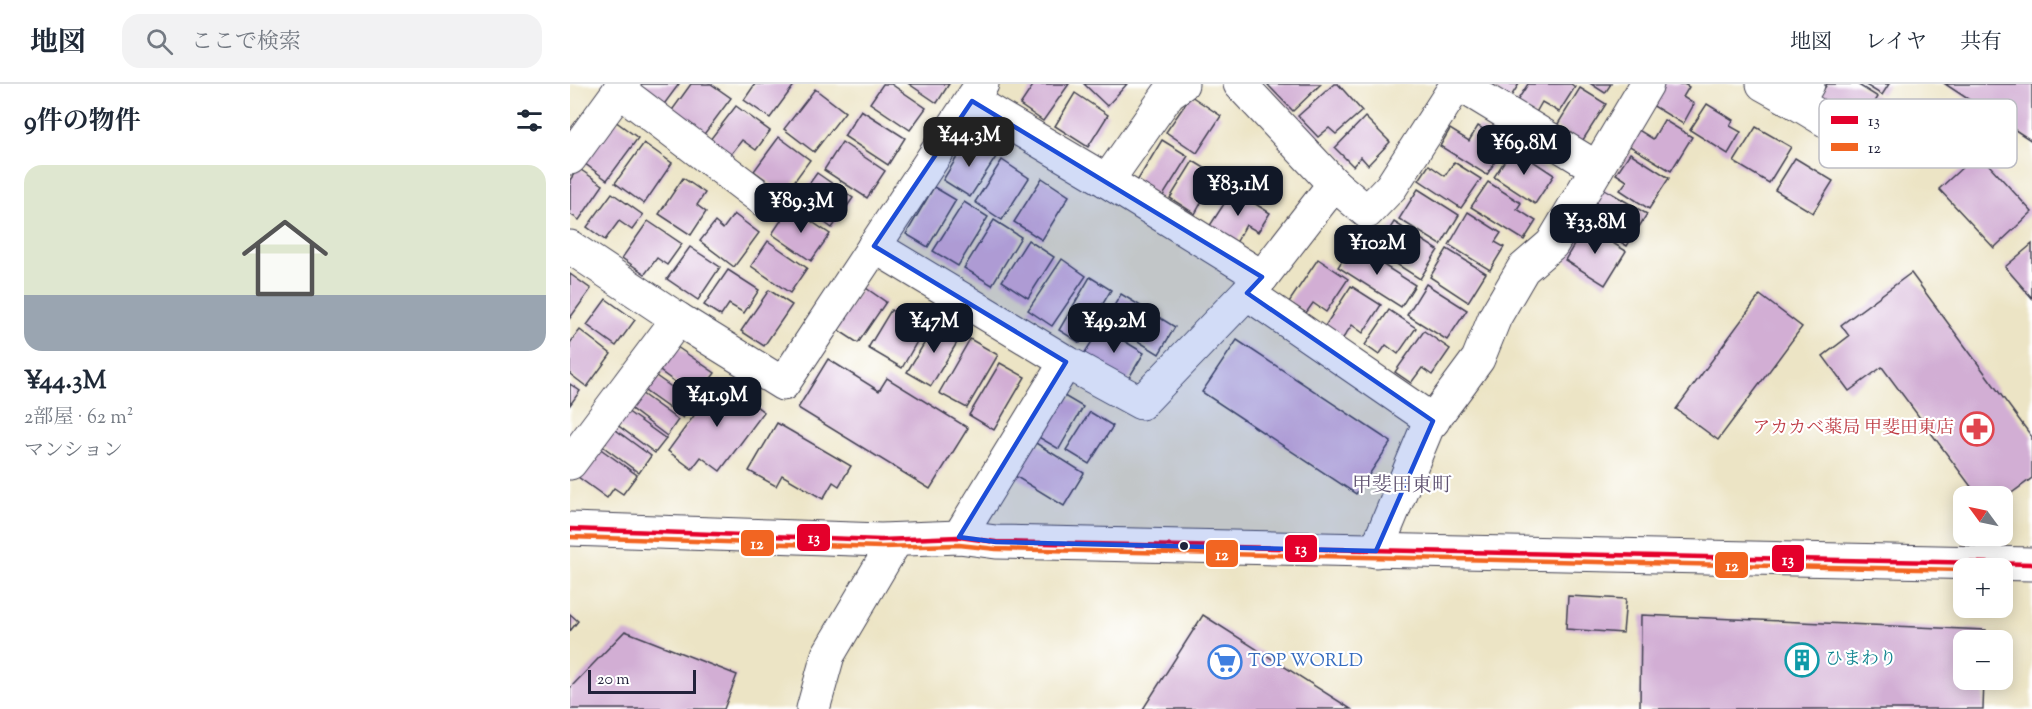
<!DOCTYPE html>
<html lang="ja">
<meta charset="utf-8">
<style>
body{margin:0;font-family:"Sorts Mill Goudy","Noto Serif JP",serif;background:#f2f2f3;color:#1f2937;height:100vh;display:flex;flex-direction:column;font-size:22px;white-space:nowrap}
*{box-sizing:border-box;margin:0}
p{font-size:20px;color:#747a83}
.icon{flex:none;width:33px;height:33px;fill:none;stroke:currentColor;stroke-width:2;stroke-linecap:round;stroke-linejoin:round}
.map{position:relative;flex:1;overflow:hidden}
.details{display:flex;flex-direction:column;background:#fff;width:570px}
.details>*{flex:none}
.needle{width:39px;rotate:303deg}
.tools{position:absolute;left:1383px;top:402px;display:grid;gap:12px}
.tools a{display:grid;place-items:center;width:60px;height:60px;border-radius:12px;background:#fff;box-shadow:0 3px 15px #0003;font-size:30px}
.scale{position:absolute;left:18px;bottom:15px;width:108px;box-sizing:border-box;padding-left:6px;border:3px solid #22223b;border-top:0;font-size:16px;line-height:21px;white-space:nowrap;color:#22223b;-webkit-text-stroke:4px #fff;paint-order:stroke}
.price{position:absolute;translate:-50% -51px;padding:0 14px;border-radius:12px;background:#111827;color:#fff;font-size:20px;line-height:39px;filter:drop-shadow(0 2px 3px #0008)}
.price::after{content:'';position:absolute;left:50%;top:36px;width:18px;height:14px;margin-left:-9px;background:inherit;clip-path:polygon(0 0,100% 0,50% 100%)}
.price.on{background:#222;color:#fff}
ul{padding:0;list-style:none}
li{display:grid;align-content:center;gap:12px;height:318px;padding:0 24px}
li+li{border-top:2px solid #e0e1e3}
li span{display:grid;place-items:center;height:186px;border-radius:18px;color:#555}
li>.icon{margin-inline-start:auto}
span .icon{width:108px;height:108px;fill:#fffc;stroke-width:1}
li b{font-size:26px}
h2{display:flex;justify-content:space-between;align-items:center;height:72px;padding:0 24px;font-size:26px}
header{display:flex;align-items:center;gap:36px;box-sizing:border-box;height:84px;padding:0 30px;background:#fff;border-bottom:2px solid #e0e1e3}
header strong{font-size:28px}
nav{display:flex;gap:33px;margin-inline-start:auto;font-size:21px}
.search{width:420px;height:54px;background:#f2f2f3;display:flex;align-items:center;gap:15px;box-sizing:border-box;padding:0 21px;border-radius:18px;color:#747a83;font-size:22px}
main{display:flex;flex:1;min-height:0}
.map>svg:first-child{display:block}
</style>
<header>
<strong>地図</strong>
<div class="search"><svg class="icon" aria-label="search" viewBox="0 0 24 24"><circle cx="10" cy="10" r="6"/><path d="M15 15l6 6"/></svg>ここで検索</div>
<nav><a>地図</a><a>レイヤ</a><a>共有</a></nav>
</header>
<main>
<section class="details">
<h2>9件の物件<svg class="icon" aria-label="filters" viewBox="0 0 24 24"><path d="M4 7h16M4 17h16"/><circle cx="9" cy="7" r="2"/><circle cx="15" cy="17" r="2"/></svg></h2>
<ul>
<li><span style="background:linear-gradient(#dfe7d0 70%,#9aa5b1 0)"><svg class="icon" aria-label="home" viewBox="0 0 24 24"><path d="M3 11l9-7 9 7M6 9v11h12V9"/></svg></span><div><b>¥44.3M</b><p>2部屋 · 62 m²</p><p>マンション</p></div></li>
</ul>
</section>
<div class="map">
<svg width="1462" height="625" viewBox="0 0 1462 625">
<rect width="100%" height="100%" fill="#fff"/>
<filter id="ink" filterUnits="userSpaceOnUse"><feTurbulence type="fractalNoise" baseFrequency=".0167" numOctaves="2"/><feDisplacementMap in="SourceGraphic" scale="12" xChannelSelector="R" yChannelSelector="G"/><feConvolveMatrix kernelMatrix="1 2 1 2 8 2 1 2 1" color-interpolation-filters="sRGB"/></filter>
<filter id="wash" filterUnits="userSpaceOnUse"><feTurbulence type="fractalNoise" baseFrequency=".008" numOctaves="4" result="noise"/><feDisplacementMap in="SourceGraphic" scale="24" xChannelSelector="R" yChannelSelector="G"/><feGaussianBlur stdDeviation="1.35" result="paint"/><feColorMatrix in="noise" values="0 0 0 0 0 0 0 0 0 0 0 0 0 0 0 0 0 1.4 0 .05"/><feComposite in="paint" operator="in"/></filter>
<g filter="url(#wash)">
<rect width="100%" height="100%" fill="#ece4c5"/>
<g id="blocks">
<!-- building -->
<g fill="#d2aed4">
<path d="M67 0H109L92 23Z"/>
<path d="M121 0H141L161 14 132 53 100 29Z"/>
<path d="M185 0H225L200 34 174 16Z"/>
<path d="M313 0H321L356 24 340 46 300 19Z"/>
<path d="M339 0H379L367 19Z"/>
<path d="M464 0H499L473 37 450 21Z"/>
<path d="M514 0H557L537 22Z"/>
<path d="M700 0H751L723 27 698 1Z"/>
<path d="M764 0H768L792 27 766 50 759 44 748 53 728 32Z"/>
<path d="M920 0H949L938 17Z"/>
<path d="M958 0H1001L1005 3 989 28 972 18 964 32 945 20Z"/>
<path d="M1021 0H1041L1035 9Z"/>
<path d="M1088 0H1114L1119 3 1113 13 1124 20 1113 40 1077 18Z"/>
<path d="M1257 0H1287L1308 13 1289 44 1246 18Z"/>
<path d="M1294 0H1319L1312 11Z"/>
<path d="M1375 0H1462V57Z"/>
<path d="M1010 4 1036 20 1011 59 986 43Z"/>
<path d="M245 5 275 28 244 68 214 45Z"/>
<path d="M505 9 538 31 518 63 485 42Z"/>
<path d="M621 12 651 32 627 69 596 48Z"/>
<path d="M1137 20 1163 36 1160 42 1171 48 1158 70 1120 46Z"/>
<path d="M166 22 200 47 186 66 172 56 159 73 139 57Z"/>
<path d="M291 26 335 54 318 81 274 52Z"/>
<path d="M795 33 820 58 798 81 791 73 783 82 765 64Z"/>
<path d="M41 34 68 54 37 96 10 76Z"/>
<path d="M1094 36 1122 53 1101 87 1058 61 1067 45 1083 55Z"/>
<path d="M908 42 936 59 917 91 870 62 880 45 899 57Z"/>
<path d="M1186 43 1221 63 1199 99 1164 78Z"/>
<path d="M209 53 240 76 215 110 184 87Z"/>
<path d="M398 55 426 73 400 113 373 96Z"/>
<path d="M592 56 618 72 591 115 566 99Z"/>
<path d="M272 58 315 87 297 114 254 86Z"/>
<path d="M74 59 102 79 74 120 45 99Z"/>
<path d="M943 64 984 91 965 120 924 93Z"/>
<path d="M1060 69 1099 94 1079 125 1050 106 1057 97 1046 90Z"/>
<path d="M1408 69 1462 128 1424 164 1369 105Z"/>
<path d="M1225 74 1263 97 1243 129 1205 106Z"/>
<path d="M432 76 459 94 432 136 405 118Z"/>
<path d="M623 77 659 99 648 117 636 110 625 130 600 114Z"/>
<path d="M884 78 911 95 891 124 849 96 859 81 875 92Z"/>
<path d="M8 84 33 101 9 136 0 130V96Z"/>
<path d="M247 89 283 114 262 144 226 118Z"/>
<path d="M113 94 135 109 127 121 136 128 121 151 89 130Z"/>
<path d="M472 94 499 112 472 156 444 138Z"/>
<path d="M918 98 951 119 947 125 966 137 954 156 901 123Z"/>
<path d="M364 103 386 116 358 163 336 150Z"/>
<path d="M1031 103 1077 130 1057 162 1029 145 1038 130 1021 120Z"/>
<path d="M848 105 889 131 871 161 829 135Z"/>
<path d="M663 106 700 129 688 148 676 141 666 159 639 143Z"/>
<path d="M42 109 73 131 62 146 49 137 35 156 17 143Z"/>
<path d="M394 118 418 133 388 182 363 167Z"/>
<path d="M220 123 260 150 241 177 202 150Z"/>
<path d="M898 128 931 149 925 158 934 163 920 186 879 161Z"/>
<path d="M164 130 189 149 164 183 130 157 145 138 153 145Z"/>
<path d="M424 136 451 153 422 201 394 184Z"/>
<path d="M78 137 112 160 97 181 87 174 75 190 52 174Z"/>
<path d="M824 138 868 166 850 195 806 167Z"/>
<path d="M1015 142 1056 167 1035 201 995 176Z"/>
<path d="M458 156 484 173 458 214 432 197Z"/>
<path d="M198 157 237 184 220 209 181 182Z"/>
<path d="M1462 160V214L1435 183Z"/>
<path d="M782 161 845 201 831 223 768 183Z"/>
<path d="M120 163 150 183 128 216 97 195Z"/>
<path d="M877 165 916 189 898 218 860 193Z"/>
<path d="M492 175 516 192 482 242 458 226Z"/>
<path d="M748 175 778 195 756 228 743 219 736 229 719 218Z"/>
<path d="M158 186 189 206 174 229 159 220 151 232 134 221Z"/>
<path d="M1341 189 1462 353V394L1432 416V412H1408L1312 283 1279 307 1253 272 1279 252 1271 241Z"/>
<path d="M0 190 21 205 0 234Z"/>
<path d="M520 193 541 206 510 259 489 246Z"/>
<path d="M856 200 897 226 877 256 837 231Z"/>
<path d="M293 202 316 218 288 259 265 244Z"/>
<path d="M781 202 811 221 793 249 782 241 771 257 753 245Z"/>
<path d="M199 206 222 221 194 262 171 247Z"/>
<path d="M551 210 605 243 589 270 535 237Z"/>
<path d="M1190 211 1232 243 1148 356 1106 325Z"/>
<path d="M36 215 65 236 46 262 17 241Z"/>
<path d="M321 226 354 245 332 284 298 264Z"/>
<path d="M819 226 846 244 828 270 816 261 809 271 795 261Z"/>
<path d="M367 238 391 252 361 302 337 288Z"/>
<path d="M531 243 574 269 557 297 514 270Z"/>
<path d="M10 246 41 270 17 303 0 290V259Z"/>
<path d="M854 247 880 265 862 291 852 284 841 299 825 288Z"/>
<path d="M400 255 428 271 397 324 369 309Z"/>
<path d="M667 256 821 358 786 410 632 308Z"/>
<path d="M107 263 145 289 127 314 90 287Z"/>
<path d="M258 275 309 307 317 294 398 344 360 405 228 324Z"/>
<path d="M430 279 455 293 424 346 399 331Z"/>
<path d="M86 292 124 319 113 334 75 307Z"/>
<path d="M150 296 194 328 150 387 131 373 122 385 98 367Z"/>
<path d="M0 300 10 307 0 321Z"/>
<path d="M71 309 108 336 97 352 60 324Z"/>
<path d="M489 309 513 323 489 365 465 351Z"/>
<path d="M57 327 96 355 85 369 46 340Z"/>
<path d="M520 328 543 342 519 380 496 366Z"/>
<path d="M207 339 281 382 269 402 263 398 253 415 212 391 206 402 179 387Z"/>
<path d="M43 344 81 372 69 389 31 361Z"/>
<path d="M461 356 514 389 494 422 440 389Z"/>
<path d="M25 361 67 391 53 410 44 404 37 414 4 390Z"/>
<path d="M998 512 1056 515 1053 549 996 545Z"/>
<path d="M0 530 8 537 0 547Z"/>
<path d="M633 531 781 625H573Z"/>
<path d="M1071 531 1416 546V556H1394V596H1414L1413 625H1070Z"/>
<path d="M55 547 167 591 154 625H0V604Z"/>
</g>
</g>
</g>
<g filter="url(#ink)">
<use href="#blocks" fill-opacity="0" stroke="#403f50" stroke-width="1.5"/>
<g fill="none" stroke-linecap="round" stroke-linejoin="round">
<defs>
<g id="minor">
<path d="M670 0 764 100"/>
<path d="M889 0 1027 84"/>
<path d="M1193 0 1227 19 1238 0"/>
<path d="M49 6 195 117"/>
<path d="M1227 19 1280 51"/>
<path d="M0 74 54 0"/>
<path d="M537 97 599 9 612 0"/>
<path d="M304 162 496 278 571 319 692 193 537 97 402 17"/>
<path d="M0 163 108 235 213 300 412 0"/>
<path d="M692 193 764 100 797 128 821 103 887 0"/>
<path d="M677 209 863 337"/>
<path d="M0 379 108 235"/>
<path d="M389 453 496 278"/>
<path d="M806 467 857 344 908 275 925 233 953 185 982 160 1077 0"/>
<path d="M243 625 258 571 326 456"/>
</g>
<path id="tertiary" d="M0 445 311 456 389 453 426 458 1462 480"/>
</defs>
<!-- minor casing -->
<use href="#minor" stroke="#403f50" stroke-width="35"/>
<!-- tertiary casing -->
<use href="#tertiary" stroke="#403f50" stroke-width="35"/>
<!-- minor -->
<use href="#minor" stroke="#fff" stroke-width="33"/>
<!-- tertiary -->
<use href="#tertiary" stroke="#fff" stroke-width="33"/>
<defs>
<path id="bus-1" d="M0 445 311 456 389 453 426 458 1462 480"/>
<path id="bus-2" d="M0 453 311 463 389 461 426 465 1394 486"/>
</defs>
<!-- bus-1 casing -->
<use href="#bus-1" stroke="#fff" stroke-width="9"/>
<!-- bus-2 casing -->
<use href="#bus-2" stroke="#fff" stroke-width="9"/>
<!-- bus-1 -->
<use href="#bus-1" stroke="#e4002b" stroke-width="4.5"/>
<!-- bus-2 -->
<use href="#bus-2" stroke="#f26522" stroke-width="4.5"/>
</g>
</g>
<!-- marked area -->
<path fill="#1d4ed8" fill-opacity="0.2" stroke="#1d4ed8" stroke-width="4.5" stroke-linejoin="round" d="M402 17 692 193 677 209 863 337 806 467 426 458 389 453 496 278 304 162Z"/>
<!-- icons -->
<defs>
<symbol id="pharmacy-ring" viewBox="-11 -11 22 22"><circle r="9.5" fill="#fff" stroke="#e0444e" stroke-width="1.5"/><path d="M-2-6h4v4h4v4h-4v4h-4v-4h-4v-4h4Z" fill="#e0444e"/></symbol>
<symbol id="building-ring" viewBox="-11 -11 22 22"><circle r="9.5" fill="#fff" stroke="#0f9aa8" stroke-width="1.5"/><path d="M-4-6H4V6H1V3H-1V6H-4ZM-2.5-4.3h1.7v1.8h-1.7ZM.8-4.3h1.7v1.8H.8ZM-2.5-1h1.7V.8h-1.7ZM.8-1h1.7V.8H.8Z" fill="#0f9aa8"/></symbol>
<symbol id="supermarket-ring" viewBox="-11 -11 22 22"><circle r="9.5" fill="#fff" stroke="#3f7fe0" stroke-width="1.5"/><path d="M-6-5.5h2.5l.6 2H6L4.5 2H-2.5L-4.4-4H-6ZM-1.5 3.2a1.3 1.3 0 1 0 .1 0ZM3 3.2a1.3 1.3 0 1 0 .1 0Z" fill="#3f7fe0"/></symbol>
</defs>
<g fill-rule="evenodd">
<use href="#pharmacy-ring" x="1388" y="326" width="38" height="38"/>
<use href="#building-ring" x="1213" y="557" width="38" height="38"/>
<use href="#supermarket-ring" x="636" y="559" width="38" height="38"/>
</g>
<!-- markers -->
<circle fill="#22223b" stroke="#fff" stroke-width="2" cx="614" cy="462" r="5"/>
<g text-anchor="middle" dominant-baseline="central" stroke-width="4.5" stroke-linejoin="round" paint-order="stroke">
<!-- health labels -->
<g font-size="18" fill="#be3a42" stroke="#fff" text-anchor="end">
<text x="1384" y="345">アカカベ薬局 甲斐田東店</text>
</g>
<!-- culture labels -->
<g font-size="18" fill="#0d838f" stroke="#fff" text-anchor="start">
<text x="1255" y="576">ひまわり</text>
</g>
<!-- shop labels -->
<g font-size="18" fill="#366cbe" stroke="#fff" text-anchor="start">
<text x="678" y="578">TOP WORLD</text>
</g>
<!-- neighbourhood labels -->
<g font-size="20" fill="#605371" stroke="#fff">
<text x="832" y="402">甲斐田東町</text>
</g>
</g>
<!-- legend -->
<rect x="1249" y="15" width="198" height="69" rx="9" fill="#fff" stroke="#bdbdc4" stroke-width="1.5"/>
<rect x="1261" y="32" width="27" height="8" fill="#e4002b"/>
<rect x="1261" y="59" width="27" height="8" fill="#f26522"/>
<g font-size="16" fill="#22223b">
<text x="1298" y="42">13</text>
<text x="1298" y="69">12</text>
</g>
<g stroke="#fff" stroke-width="2">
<rect x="226" y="439" width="35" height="29" rx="6" fill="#e4002b"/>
<rect x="170" y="445" width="35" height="28" rx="6" fill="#f26522"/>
<rect x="714" y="450" width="34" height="29" rx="6" fill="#e4002b"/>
<rect x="635" y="455" width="34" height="29" rx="6" fill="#f26522"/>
<rect x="1201" y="460" width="34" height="29" rx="6" fill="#e4002b"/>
<rect x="1144" y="467" width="35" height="28" rx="6" fill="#f26522"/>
</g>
<g font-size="16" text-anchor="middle" font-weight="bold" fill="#fff">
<text x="244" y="459">13</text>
<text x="187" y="465">12</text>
<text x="731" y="470">13</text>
<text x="652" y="476">12</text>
<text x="1218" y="481">13</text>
<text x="1162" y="487">12</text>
</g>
</svg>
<div class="tools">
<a><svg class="needle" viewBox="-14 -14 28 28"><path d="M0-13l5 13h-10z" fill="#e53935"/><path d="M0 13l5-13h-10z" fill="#747a83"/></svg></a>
<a>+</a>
<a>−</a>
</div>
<div class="scale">20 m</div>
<b class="price on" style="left:399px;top:84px">¥44.3M</b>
<b class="price" style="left:954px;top:92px">¥69.8M</b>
<b class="price" style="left:668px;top:133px">¥83.1M</b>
<b class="price" style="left:231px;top:150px">¥89.3M</b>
<b class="price" style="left:1025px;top:171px">¥33.8M</b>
<b class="price" style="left:807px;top:192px">¥102M</b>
<b class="price" style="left:364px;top:270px">¥47M</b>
<b class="price" style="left:544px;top:270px">¥49.2M</b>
<b class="price" style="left:147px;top:344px">¥41.9M</b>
</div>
</main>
